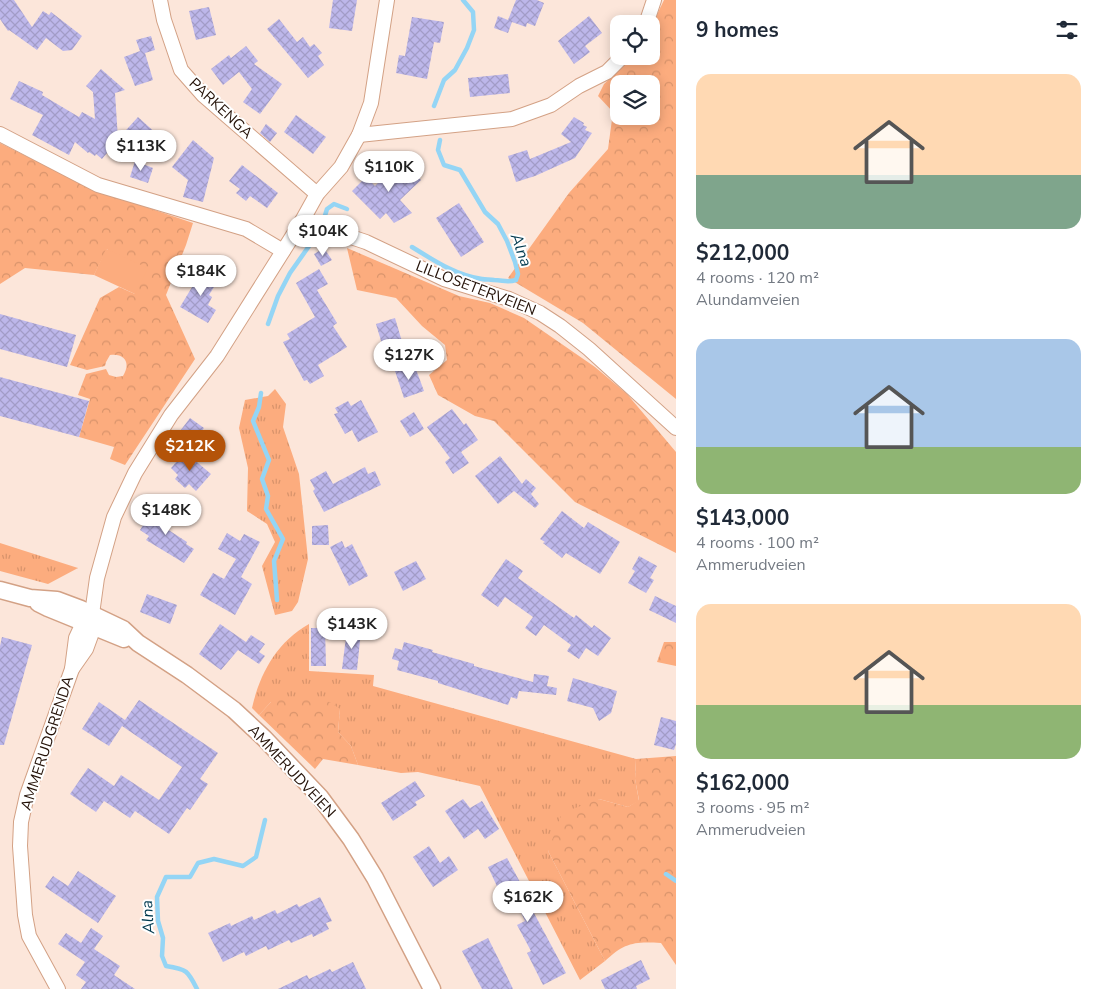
<!DOCTYPE html>
<meta charset="utf-8">
<style>
body{margin:0;font-family:"Nunito Sans",sans-serif;background:#f2f2f3;color:#1f2937;height:100vh;display:flex;flex-direction:column;font-size:19px;white-space:nowrap}
*{box-sizing:border-box;margin:0}
p{font-size:16px;color:#747a83}
.icon{flex:none;width:28px;height:28px;fill:none;stroke:currentColor;stroke-width:2;stroke-linecap:round;stroke-linejoin:round}
.map{position:relative;flex:1;overflow:hidden}
.drawer{display:flex;flex-direction:column;background:#fff;width:425px}
.drawer>*{flex:none}
.controls{position:absolute;left:610px;top:15px;display:grid;gap:10px}
.controls a{display:grid;place-items:center;width:50px;height:50px;border-radius:10px;background:#fff;box-shadow:0 2px 12px #0003;font-size:25px}
.price{position:absolute;translate:-50% -42px;padding:0 11px;border-radius:18px;background:#fff;color:#222;font-size:16px;line-height:32px;filter:drop-shadow(0 1px 2px #0008)}
.price::after{content:'';position:absolute;left:50%;top:30px;width:15px;height:11px;margin-left:-8px;background:inherit;clip-path:polygon(0 0,100% 0,50% 100%)}
.price.current{background:#b45309;color:#fff}
ul{padding:0;list-style:none}
li{display:grid;align-content:center;gap:10px;height:265px;padding:0 20px}
li span{display:grid;place-items:center;height:155px;border-radius:15px;color:#555}
li>.icon{margin-inline-start:auto}
span .icon{width:90px;height:90px;fill:#fffc;stroke-width:1}
li b{font-size:21px}
h2{display:flex;justify-content:space-between;align-items:center;height:60px;padding:0 20px;font-size:21px}
main{display:flex;flex:1;min-height:0}
.map>svg:first-child{display:block}
</style>
<main>
<div class="map">
<svg width="676" height="989" viewBox="0 0 676 989">
<defs>
<pattern id="grass-tufts" width="24" height="20" patternUnits="userSpaceOnUse" patternTransform="scale(1.25)"><rect width="24" height="20" fill="#fcac7e"/><path d="M3 7l-1-3M5 7V3M7 7l1-3M15 17l-1-3M17 17v-4M19 17l1-3" fill="none" stroke="#d8936b"/></pattern>
<pattern id="forest-crowns" width="20" height="18" patternUnits="userSpaceOnUse" patternTransform="scale(1.25)"><rect width="20" height="18" fill="#fcac7e"/><path d="M2 6a3 3 0 1 1 6 0M12 15a3 3 0 1 1 6 0" fill="none" stroke="#d8936b"/></pattern>
<pattern id="building-cross-hatch" width="8" height="8" patternUnits="userSpaceOnUse" patternTransform="scale(1.25)"><rect width="8" height="8" fill="#bdb7ea"/><path d="M0 0l8 8M0 8l8-8" fill="none" stroke="#a29cc7"/></pattern>
</defs>
<rect width="100%" height="100%" fill="#fce6da"/>
<!-- grass -->
<g fill="url(#grass-tufts)">
<path d="M275 389 286 404 283 427 299 474 308 559 298 602 292 611 275 615 262 566 275 542 267 524 247 511 248 468 239 428 245 400 268 396Z"/>
<path d="M0 543 78 568 48 584 0 571Z"/>
<path d="M309 624V671L374 675 373 686 636 759 635 779 639 801 628 807 599 799 548 851 605 961 580 980 480 786 418 772 401 773 358 765 351 746 338 732 340 709 271 702 259 715 252 708C260 673 277 642 309 624Z"/>
</g>
<!-- forest -->
<g fill="url(#forest-crowns)" fill-rule="evenodd">
<path d="M664 0H676V399L583 323 508 278 569 193 608 149 613 112 598 96 604 84 634 56H651V27ZM619 84H651V116H619Z"/>
<path d="M0 143 90 188 193 223 186 245 166 295 195 359 125 465 110 459 114 447 79 437 90 399 78 395 86 374 106 369 109 375 116 377 123 376C131 363 125 353 110 355L106 362 105 366 87 370 70 365 100 298 119 287 135 294 107 249 94 275 25 268 0 284Z"/>
<path d="M347 248 459 296 490 303 524 318 595 367 627 394 676 452V553L575 502 494 421 475 416 438 395 429 375 447 360 445 345 422 326 396 298 357 290Z"/>
<path d="M664 642H676V666L657 662Z"/>
<path d="M283 697 330 702 340 709 338 732 351 746 358 765 323 759 315 769 259 715 271 702Z"/>
<path d="M676 756V965L661 943C634 941 624 943 605 961L548 851 562 813 599 799 628 807 639 800 635 779 636 759Z"/>
</g>
<!-- pitch -->
<path fill="#fcac7e" d="M106 249 148 268 135 294 94 275Z"/>
<g fill="none" stroke-linecap="round" stroke-linejoin="round">
<!-- stream -->
<g stroke="#94d5f5" stroke-width="4.5">
<path d="M434 106 444 80 455 70 467 48 474 30 473 12 463 0"/>
<path d="M323 222 327 209 334 204 347 209"/>
<path d="M412 247C433 260 457 276 482 279 486 280 490 279 494 280 503 280 507 283 516 280L518 274 515 262 507 241 498 224 485 212 460 170 444 165 438 150 440 140"/>
<path d="M268 324 278 296 290 273 314 239"/>
<path d="M261 393 259 407 253 421 269 460 262 479 268 496 266 509 283 539 274 561 277 600"/>
<path d="M666 874 676 881"/>
<path d="M197 989C188 971 187 969 166 966L162 956 163 938 158 921 157 897 166 877H190L198 863 214 859 243 866 256 857 265 820"/>
</g>
</g>
<!-- building -->
<g fill="url(#building-cross-hatch)">
<path d="M0 0H14L32 27 43 11 49 15 51 12 82 36 72 50 63 51 46 38 37 50 9 30 8 31 0 19Z"/>
<path d="M333 0H357L352 31 329 28Z"/>
<path d="M516 0H537L544 3 535 26 527 23 526 27 512 22 508 33 494 28 498 16 508 20Z"/>
<path d="M209 7 216 35 196 40 189 11Z"/>
<path d="M589 16 602 33 585 46 590 52 574 64 558 41Z"/>
<path d="M412 17 444 22 440 43 434 42 427 79 396 73 399 55 405 56Z"/>
<path d="M279 19 297 42 303 37 310 47 314 44 322 53 318 56 324 65 308 78 267 29Z"/>
<path d="M151 36 155 50 145 53 153 80 135 86 124 57 140 51 136 40Z"/>
<path d="M246 46 258 61 254 64 282 84 260 114 243 102 252 89 239 72 223 85 211 69 229 55 231 58Z"/>
<path d="M101 69 125 90 115 93 118 139 138 117 159 136 136 160 117 141 102 159 96 154 95 156 89 152 88 153 75 142 69 155 32 135 43 115 10 99 19 81 43 92 42 95 79 117 82 112 95 119 93 92 86 86Z"/>
<path d="M508 74 510 93 470 97 468 78Z"/>
<path d="M296 115 326 137 313 154 284 132Z"/>
<path d="M574 117 584 123 583 125 587 127 585 130 592 133 575 158 535 176 516 182 508 156 527 150 530 159 571 142 561 134Z"/>
<path d="M266 124 277 133 270 142 260 133Z"/>
<path d="M193 140 214 158 203 202 183 197 188 180 172 167Z"/>
<path d="M401 160 421 180 400 200 412 213 394 223 386 213 380 219 352 191 366 177 375 186Z"/>
<path d="M135 161 153 168 148 183 130 177Z"/>
<path d="M242 165 278 193 267 208 250 196 246 201 236 193 240 189 229 181Z"/>
<path d="M459 203 484 242 461 257 436 218Z"/>
<path d="M324 248 332 260 321 266 314 254Z"/>
<path d="M203 269 219 279 209 295 212 297 208 305 216 310 208 323 180 307Z"/>
<path d="M319 269 328 284 317 290 337 323 333 326 347 347 318 365 324 376 310 384 307 380 304 381 283 342 290 339 287 334 315 317 296 283Z"/>
<path d="M0 314 76 335 67 367 0 349Z"/>
<path d="M395 318 403 345 384 351 376 324Z"/>
<path d="M414 364 424 391 404 398 395 371Z"/>
<path d="M0 377 89 401 79 437 0 416Z"/>
<path d="M361 400 378 432 358 442 352 430 345 434 334 414 338 413 335 408 348 401 351 406Z"/>
<path d="M452 409 464 425 466 423 478 440 461 452 469 463 453 474 445 462 450 458 427 427Z"/>
<path d="M414 412 424 429 410 437 400 421Z"/>
<path d="M190 418 204 428 191 445 177 435Z"/>
<path d="M185 452 211 474 196 491 189 484 185 488 175 479 178 475 171 468Z"/>
<path d="M500 456 522 484 526 479 536 488 531 494 539 504 535 508 514 491 498 504 475 476Z"/>
<path d="M365 467 368 474 375 471 381 485 324 512 313 491 315 489 310 480 326 471 333 484Z"/>
<path d="M160 509 170 516 167 521 170 523 167 529 187 542 186 544 194 549 184 563 146 540 149 536 140 530 152 511 157 514Z"/>
<path d="M562 511 584 528 588 522 620 542 600 574 566 553 562 558 543 543 545 542 540 539Z"/>
<path d="M328 525 329 545H312V526Z"/>
<path d="M227 533 240 541 244 534 260 542 241 577 252 584 235 615 200 595 213 573 224 579 236 559 218 549Z"/>
<path d="M342 541 345 548 352 544 368 576 349 586 330 547Z"/>
<path d="M639 556 657 566 650 578 654 580 646 593 628 583 635 571 632 569Z"/>
<path d="M506 559 523 571 518 578 574 618 576 615 592 628 594 625 611 638 598 656 586 648 579 659 567 651 571 645 544 625 536 636 525 628 533 617 505 597 498 607 481 595Z"/>
<path d="M416 561 426 579 403 591 394 572Z"/>
<path d="M147 594 177 605 170 624 140 612Z"/>
<path d="M655 596 676 606V623L649 610Z"/>
<path d="M220 624 246 642 251 635 265 644 259 652 265 656 259 664 238 650 221 670 199 654Z"/>
<path d="M311 628H325L326 666H311Z"/>
<path d="M347 629 361 631 357 670 342 669Z"/>
<path d="M2 637 32 645 4 745H0V646Z"/>
<path d="M404 642 433 650 432 652 474 664V666L533 682 534 674 549 676 547 686 557 688 556 695 519 691 517 699 511 697 508 705 438 683V681L397 670 399 661 392 659 395 648 402 650Z"/>
<path d="M573 678 617 691 611 713 599 721 593 708 567 701Z"/>
<path d="M139 700 218 753 200 779 208 784 190 810 187 808 169 834 135 811 130 818 104 801 96 812 70 794 88 768 114 786 121 775 159 800 182 767 122 726 109 746 82 729 99 702 125 720Z"/>
<path d="M661 717 676 721V744L674 750 654 745Z"/>
<path d="M415 781 425 796 415 802 417 805 393 821 381 803Z"/>
<path d="M463 799 470 808 482 801 499 829 485 839 478 829 464 839 445 811Z"/>
<path d="M429 846 440 863 449 856 458 870 433 887 413 857Z"/>
<path d="M507 858 521 884 525 883 532 897 527 900 566 973 543 985 527 953 531 951 517 925 525 921 511 892 502 897 488 867Z"/>
<path d="M78 871 116 896 98 923 45 887 53 876 68 886Z"/>
<path d="M320 897 332 921 326 923 329 929 313 937 312 934 291 943 289 940 268 950 266 946 246 956 244 952 223 962 208 933 230 923 231 926 252 916 254 920 275 910 277 914 297 904 299 907Z"/>
<path d="M91 928 103 936 94 949 120 966 114 975 135 989H81L86 982 76 975 85 962 58 944 66 933 81 943Z"/>
<path d="M488 938 502 966 513 989H482L462 951Z"/>
<path d="M641 960 650 979 636 986 637 989H605L601 980Z"/>
<path d="M353 962 366 989H278L307 975 309 979 330 969 332 972Z"/>
</g>
<g fill="none" stroke-linecap="round" stroke-linejoin="round">
<defs>
<g id="minor">
<path d="M160 0 164 20 181 70 203 95 317 194"/>
<path d="M646 24 654 0"/>
<path d="M0 134 98 185 246 229 283 251"/>
<path d="M359 135 512 119 551 105 579 86 607 72 623 56"/>
<path d="M302 221 320 231 345 235 366 242 444 279 509 299 540 313 560 326 589 349 676 428"/>
<path d="M72 669 86 649 94 627V620L92 614 97 578 114 517 135 473 171 415 217 356 302 221 317 194 341 167 359 135 371 103 387 0"/>
<path d="M58 989 29 936 25 915 20 846 21 822 27 795 72 669 76 638 83 623 89 615"/>
</g>
<g id="tertiary">
<path d="M0 590 30 598 57 600 81 609 123 629 138 643 187 675 234 710 264 738 320 797 351 839 375 878 432 989"/>
<path d="M38 603 48 608 124 639"/>
</g>
</defs>
<!-- minor casing -->
<use href="#minor" stroke="#d3a185" stroke-width="16"/>
<!-- tertiary casing -->
<use href="#tertiary" stroke="#d3a185" stroke-width="19"/>
<!-- minor -->
<use href="#minor" stroke="#fff" stroke-width="14"/>
<!-- tertiary -->
<use href="#tertiary" stroke="#fff" stroke-width="16"/>
</g>
<g text-anchor="middle" dominant-baseline="central" stroke-width="4" stroke-linejoin="round" paint-order="stroke">
<!-- street labels -->
<g font-size="15" fill="#231107" stroke="#fff">
<text transform="translate(221 108) rotate(43)">PARKENGA</text>
<text transform="translate(476 288) rotate(21)">LILLOSETERVEIEN</text>
<text transform="translate(47 743) rotate(-72)">AMMERUDGRENDA</text>
<text transform="translate(292 771) rotate(47)">AMMERUDVEIEN</text>
</g>
<!-- water labels -->
<g font-size="16" font-style="italic" fill="#00394e" stroke="#fff">
<text transform="translate(521 250) rotate(70)">Alna</text>
<text transform="translate(148 917) rotate(-94)">Alna</text>
</g>
</g>
</svg>
<div class="controls">
<a><svg class="icon" aria-label="locate" viewBox="0 0 24 24"><circle cx="12" cy="12" r="6"/><path d="M12 2v4M12 18v4M2 12h4M18 12h4"/></svg></a>
<a><svg class="icon" aria-label="layers" viewBox="0 0 24 24"><path d="M12 4l9 5-9 5-9-5zM3 14l9 5 9-5"/></svg></a>
</div>
<b class="price" style="left:141px;top:172px">$113K</b>
<b class="price" style="left:389px;top:193px">$110K</b>
<b class="price" style="left:323px;top:257px">$104K</b>
<b class="price" style="left:201px;top:297px">$184K</b>
<b class="price" style="left:409px;top:381px">$127K</b>
<b class="price current" style="left:190px;top:472px">$212K</b>
<b class="price" style="left:166px;top:536px">$148K</b>
<b class="price" style="left:352px;top:650px">$143K</b>
<b class="price" style="left:528px;top:923px">$162K</b>
</div>
<section class="drawer">
<h2>9 homes<svg class="icon" aria-label="filters" viewBox="0 0 24 24"><path d="M4 7h16M4 17h16"/><circle cx="9" cy="7" r="2"/><circle cx="15" cy="17" r="2"/></svg></h2>
<ul>
<li><span style="background:linear-gradient(#ffd9b3 65%,#7fa58c 0)"><svg class="icon" aria-label="home" viewBox="0 0 24 24"><path d="M3 11l9-7 9 7M6 9v11h12V9"/></svg></span><div><b>$212,000</b><p>4 rooms · 120 m²</p><p>Alundamveien</p></div></li>
<li><span style="background:linear-gradient(#a9c7e8 70%,#8fb573 0)"><svg class="icon" aria-label="home" viewBox="0 0 24 24"><path d="M3 11l9-7 9 7M6 9v11h12V9"/></svg></span><div><b>$143,000</b><p>4 rooms · 100 m²</p><p>Ammerudveien</p></div></li>
<li><span style="background:linear-gradient(#ffd9b3 65%,#8fb573 0)"><svg class="icon" aria-label="home" viewBox="0 0 24 24"><path d="M3 11l9-7 9 7M6 9v11h12V9"/></svg></span><div><b>$162,000</b><p>3 rooms · 95 m²</p><p>Ammerudveien</p></div></li>
</ul>
</section>
</main>
